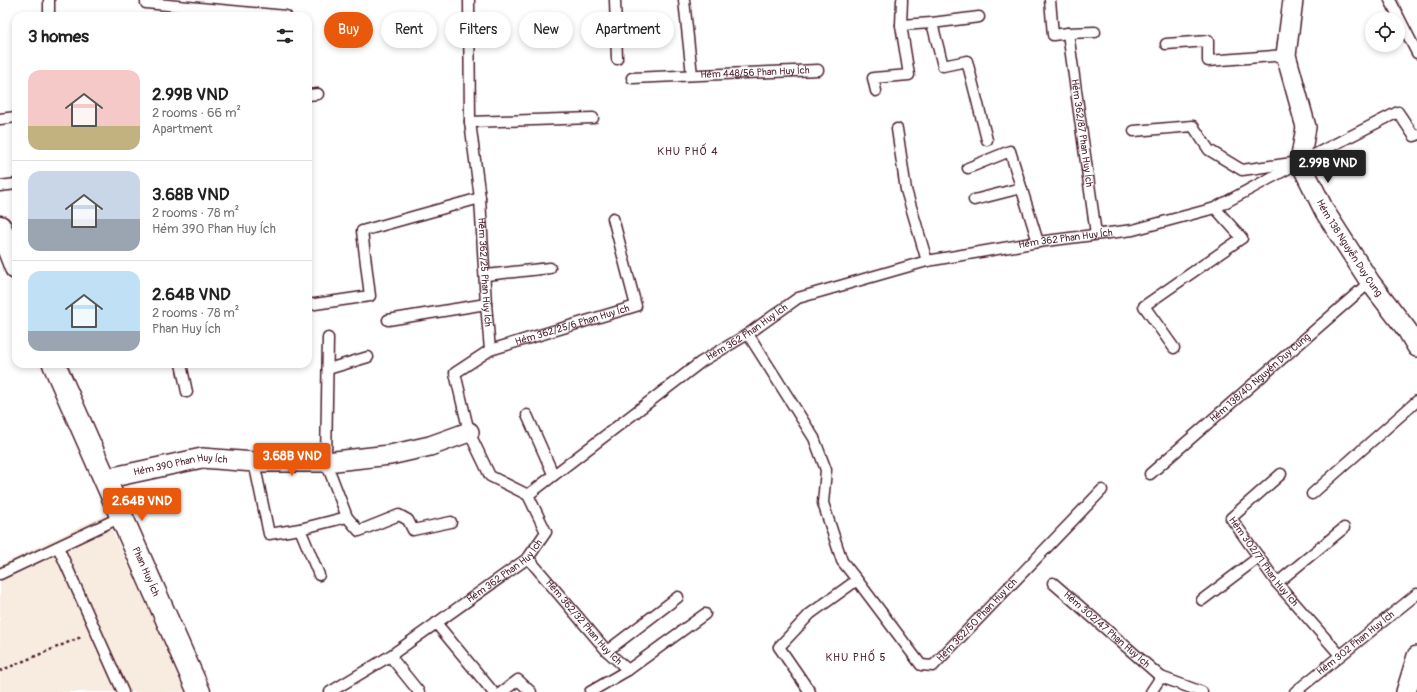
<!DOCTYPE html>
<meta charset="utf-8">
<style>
body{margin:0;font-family:Pangolin,sans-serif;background:#f2f2f2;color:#222;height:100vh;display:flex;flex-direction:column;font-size:15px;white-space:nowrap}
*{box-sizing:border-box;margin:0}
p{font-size:13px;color:#767676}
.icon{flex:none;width:22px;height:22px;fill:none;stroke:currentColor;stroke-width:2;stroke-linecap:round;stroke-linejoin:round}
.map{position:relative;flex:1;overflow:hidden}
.side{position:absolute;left:12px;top:12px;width:300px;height:356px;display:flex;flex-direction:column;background:#fff;border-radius:12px;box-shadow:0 2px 6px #0003}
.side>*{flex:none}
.top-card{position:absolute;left:324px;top:12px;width:380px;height:36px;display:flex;gap:8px}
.tools{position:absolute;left:1365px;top:12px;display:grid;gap:8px}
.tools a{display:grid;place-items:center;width:40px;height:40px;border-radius:50%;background:#fff;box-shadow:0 2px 6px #0003;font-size:20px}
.price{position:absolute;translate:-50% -34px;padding:0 9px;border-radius:4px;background:#ea580c;color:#fff;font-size:13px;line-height:26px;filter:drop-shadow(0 1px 2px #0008)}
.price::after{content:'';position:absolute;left:50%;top:24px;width:12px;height:9px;margin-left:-6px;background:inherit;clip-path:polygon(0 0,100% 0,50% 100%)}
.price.current{background:#222;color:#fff}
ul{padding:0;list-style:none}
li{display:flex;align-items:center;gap:12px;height:100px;padding:0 16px}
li+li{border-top:1px solid #e0e0e0}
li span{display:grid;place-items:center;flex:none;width:112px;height:80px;border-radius:12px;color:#555}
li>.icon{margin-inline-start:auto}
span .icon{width:48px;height:48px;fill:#fffc;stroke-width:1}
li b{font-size:17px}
h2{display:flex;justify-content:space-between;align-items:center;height:48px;padding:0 16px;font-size:17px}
.pill{padding:0 14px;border-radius:18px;background:#fff;box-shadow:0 2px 6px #0003;font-size:14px;line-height:36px}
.pill.current{background:#ea580c;color:#fff}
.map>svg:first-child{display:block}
</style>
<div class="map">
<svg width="1417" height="692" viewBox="0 0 1417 692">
<rect width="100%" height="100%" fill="#fff"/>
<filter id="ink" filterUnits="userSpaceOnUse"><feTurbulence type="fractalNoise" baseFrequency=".025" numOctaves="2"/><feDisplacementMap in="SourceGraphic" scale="8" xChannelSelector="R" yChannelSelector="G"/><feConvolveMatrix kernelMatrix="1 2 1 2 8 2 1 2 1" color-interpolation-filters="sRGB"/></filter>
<g filter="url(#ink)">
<!-- built -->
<path fill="#f8ebe0" d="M105 515 187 692H0V565Z"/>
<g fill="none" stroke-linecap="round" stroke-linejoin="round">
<defs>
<g id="lane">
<path d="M49 0V16"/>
<path d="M146 0V3L286 16"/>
<path id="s1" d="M469 0 470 122 480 198 486 304 490 350 455 373 469 432 490 476 528 495"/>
<path d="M615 0 617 59"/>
<path d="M684 0 692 75"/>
<path d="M1050 0 1053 35 1068 33 1095 32"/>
<path d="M1390 0 1417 53"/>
<path d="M979 17 932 23 943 66 967 61 987 140"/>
<path d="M901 25 932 23"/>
<path id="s2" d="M1068 33 1096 234"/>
<path d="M1166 44 1208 41V61L1286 55"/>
<path id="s3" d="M632 78 818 70"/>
<path d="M876 91 873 78 909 75 901 25 902 0"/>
<path d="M308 95 318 94"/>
<path d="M0 119 16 117"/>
<path d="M470 122 593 118"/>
<path d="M897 129 906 190 927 261"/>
<path d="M1134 131 1193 126 1209 150 1242 170 1292 163"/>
<path d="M968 168 1010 151 1038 242"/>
<path d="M0 186 16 184"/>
<path d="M974 200 1021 188"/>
<path d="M486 275 550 268"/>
<path d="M308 305 370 296 362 231 480 198"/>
<path d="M388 320 486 304"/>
<path d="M748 334 814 438 826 470 823 503 842 561 857 580 810 614 779 647 810 692"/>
<path d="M328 338 326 462 347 517 359 531 399 515 408 520 413 530 451 522"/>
<path d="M1174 348 1144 306 1242 238 1215 208"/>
<path id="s4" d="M490 350 636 306 613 218"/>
<path d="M181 364 187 392"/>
<path d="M328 369 368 357"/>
<path d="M527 415 553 474"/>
<path d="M254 462 269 534 300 529 347 517"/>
<path id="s5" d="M1150 474 1370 282"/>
<path id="s6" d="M1281 474 1231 518 1277 583 1340 655"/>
<path d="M1312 494 1417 401"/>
<path d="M300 529 319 575"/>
<path d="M58 547 123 692"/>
<path id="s7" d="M528 558 607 651 628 670 590 692"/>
<path d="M0 574 121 517"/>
<path id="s8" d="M857 580 921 665 933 666 1102 490"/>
<path id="s9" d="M1053 583 1161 677"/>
<path d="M1277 583 1344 528"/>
<path d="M1202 600 1259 557"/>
<path d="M436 623 493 692"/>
<path d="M607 651 678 597"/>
<path d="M390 656 419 692"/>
<path d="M628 670 705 614"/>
<path id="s10" d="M330 692 390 656 528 558 546 532 528 495 701 362 748 334 798 298 927 261 1038 242 1133 230 1215 208 1300 162 1398 112 1414 136 1417 135"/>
<path d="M502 692 518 680 531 692"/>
<path d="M1151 692 1161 677 1202 692"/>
<path id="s11" d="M1295 692 1417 594"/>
</g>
<g id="street">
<path id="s12" d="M1293 0 1286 55 1306 127 1300 162 1325 212 1370 282 1407 330 1417 347"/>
<path id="s13" d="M104 479 202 458 254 462H326L390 455 430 446 469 432"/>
<path d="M1406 692 1417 656"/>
</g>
<g id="secondary">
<path d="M0 227 16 268"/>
<path id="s14" d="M54 364 199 692"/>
</g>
</defs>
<!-- lane casing -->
<use href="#lane" stroke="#4a1f2b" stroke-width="13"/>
<!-- street casing -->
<use href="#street" stroke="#4a1f2b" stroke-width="22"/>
<!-- secondary casing -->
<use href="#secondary" stroke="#4a1f2b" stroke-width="25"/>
<!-- path -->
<path stroke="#4a1f2b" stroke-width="2.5" stroke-dasharray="3 3" stroke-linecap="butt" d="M0 671 81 637"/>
<!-- lane -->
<use href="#lane" stroke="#fff" stroke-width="10"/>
<!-- street -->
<use href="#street" stroke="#fff" stroke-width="19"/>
<!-- secondary -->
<use href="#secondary" stroke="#fff" stroke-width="22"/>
</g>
</g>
<g text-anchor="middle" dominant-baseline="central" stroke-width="3" stroke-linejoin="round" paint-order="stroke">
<!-- street labels -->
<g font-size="10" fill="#4a1f2b" stroke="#fff">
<text stroke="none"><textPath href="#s3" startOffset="123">Hẻm 448/56 Phan Huy Ích</textPath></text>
<text stroke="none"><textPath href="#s2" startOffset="101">Hẻm 362/87 Phan Huy Ích</textPath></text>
<text stroke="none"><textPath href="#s10" startOffset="921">Hẻm 362 Phan Huy Ích</textPath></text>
<text stroke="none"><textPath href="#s12" startOffset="265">Hẻm 138 Nguyễn Duy Cung</textPath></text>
<text stroke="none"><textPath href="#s1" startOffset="273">Hẻm 362/25 Phan Huy Ích</textPath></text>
<text stroke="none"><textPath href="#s4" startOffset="86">Hẻm 362/25/6 Phan Huy Ích</textPath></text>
<text stroke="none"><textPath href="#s10" startOffset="585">Hẻm 362 Phan Huy Ích</textPath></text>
<text stroke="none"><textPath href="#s5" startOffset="146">Hẻm 138/40 Nguyễn Duy Cung</textPath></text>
<text stroke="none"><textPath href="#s13" startOffset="78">Hẻm 390 Phan Huy Ích</textPath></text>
<text stroke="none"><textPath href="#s6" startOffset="121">Hẻm 302/71 Phan Huy Ích</textPath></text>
<text stroke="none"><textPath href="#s10" startOffset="213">Hẻm 362 Phan Huy Ích</textPath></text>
<text stroke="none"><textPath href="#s14" startOffset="227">Phan Huy Ích</textPath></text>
<text stroke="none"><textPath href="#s8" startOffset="182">Hẻm 362/50 Phan Huy Ích</textPath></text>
<text stroke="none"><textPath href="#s7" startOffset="85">Hẻm 362/32 Phan Huy Ích</textPath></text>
<text stroke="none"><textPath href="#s9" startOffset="71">Hẻm 302/47 Phan Huy Ích</textPath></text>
<text stroke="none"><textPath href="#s11" startOffset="78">Hẻm 302 Phan Huy Ích</textPath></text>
</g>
<!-- neighbourhood labels -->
<g font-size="11" letter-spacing="1" fill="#4a1f2b" stroke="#fff">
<text x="688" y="151">KHU PHỐ 4</text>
<text x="856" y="657">KHU PHỐ 5</text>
</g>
</g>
</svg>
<div class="tools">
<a><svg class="icon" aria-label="locate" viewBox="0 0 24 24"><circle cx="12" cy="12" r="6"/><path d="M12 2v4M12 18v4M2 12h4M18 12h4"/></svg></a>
</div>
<b class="price current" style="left:1328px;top:184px">2.99B VND</b>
<b class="price" style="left:292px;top:477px">3.68B VND</b>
<b class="price" style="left:142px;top:522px">2.64B VND</b>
<div class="top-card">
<a class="pill current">Buy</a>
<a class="pill">Rent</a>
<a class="pill">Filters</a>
<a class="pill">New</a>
<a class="pill">Apartment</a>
</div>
<section class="side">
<h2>3 homes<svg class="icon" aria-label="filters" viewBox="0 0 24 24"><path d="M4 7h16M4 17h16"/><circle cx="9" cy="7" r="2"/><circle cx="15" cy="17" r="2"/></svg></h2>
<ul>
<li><span style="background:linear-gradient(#f6c9c9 70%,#c2b280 0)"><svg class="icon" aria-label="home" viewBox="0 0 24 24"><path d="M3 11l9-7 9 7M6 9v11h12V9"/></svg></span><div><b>2.99B VND</b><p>2 rooms · 66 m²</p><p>Apartment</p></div></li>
<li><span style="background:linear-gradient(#c9d6e8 60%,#9aa5b1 0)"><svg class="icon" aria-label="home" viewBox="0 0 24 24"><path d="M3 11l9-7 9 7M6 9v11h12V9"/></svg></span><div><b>3.68B VND</b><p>2 rooms · 78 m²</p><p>Hẻm 390 Phan Huy Ích</p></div></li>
<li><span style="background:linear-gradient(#bfe0f5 75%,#9aa5b1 0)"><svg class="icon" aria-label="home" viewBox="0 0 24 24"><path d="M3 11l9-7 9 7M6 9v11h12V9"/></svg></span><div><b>2.64B VND</b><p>2 rooms · 78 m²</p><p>Phan Huy Ích</p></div></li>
</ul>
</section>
</div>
